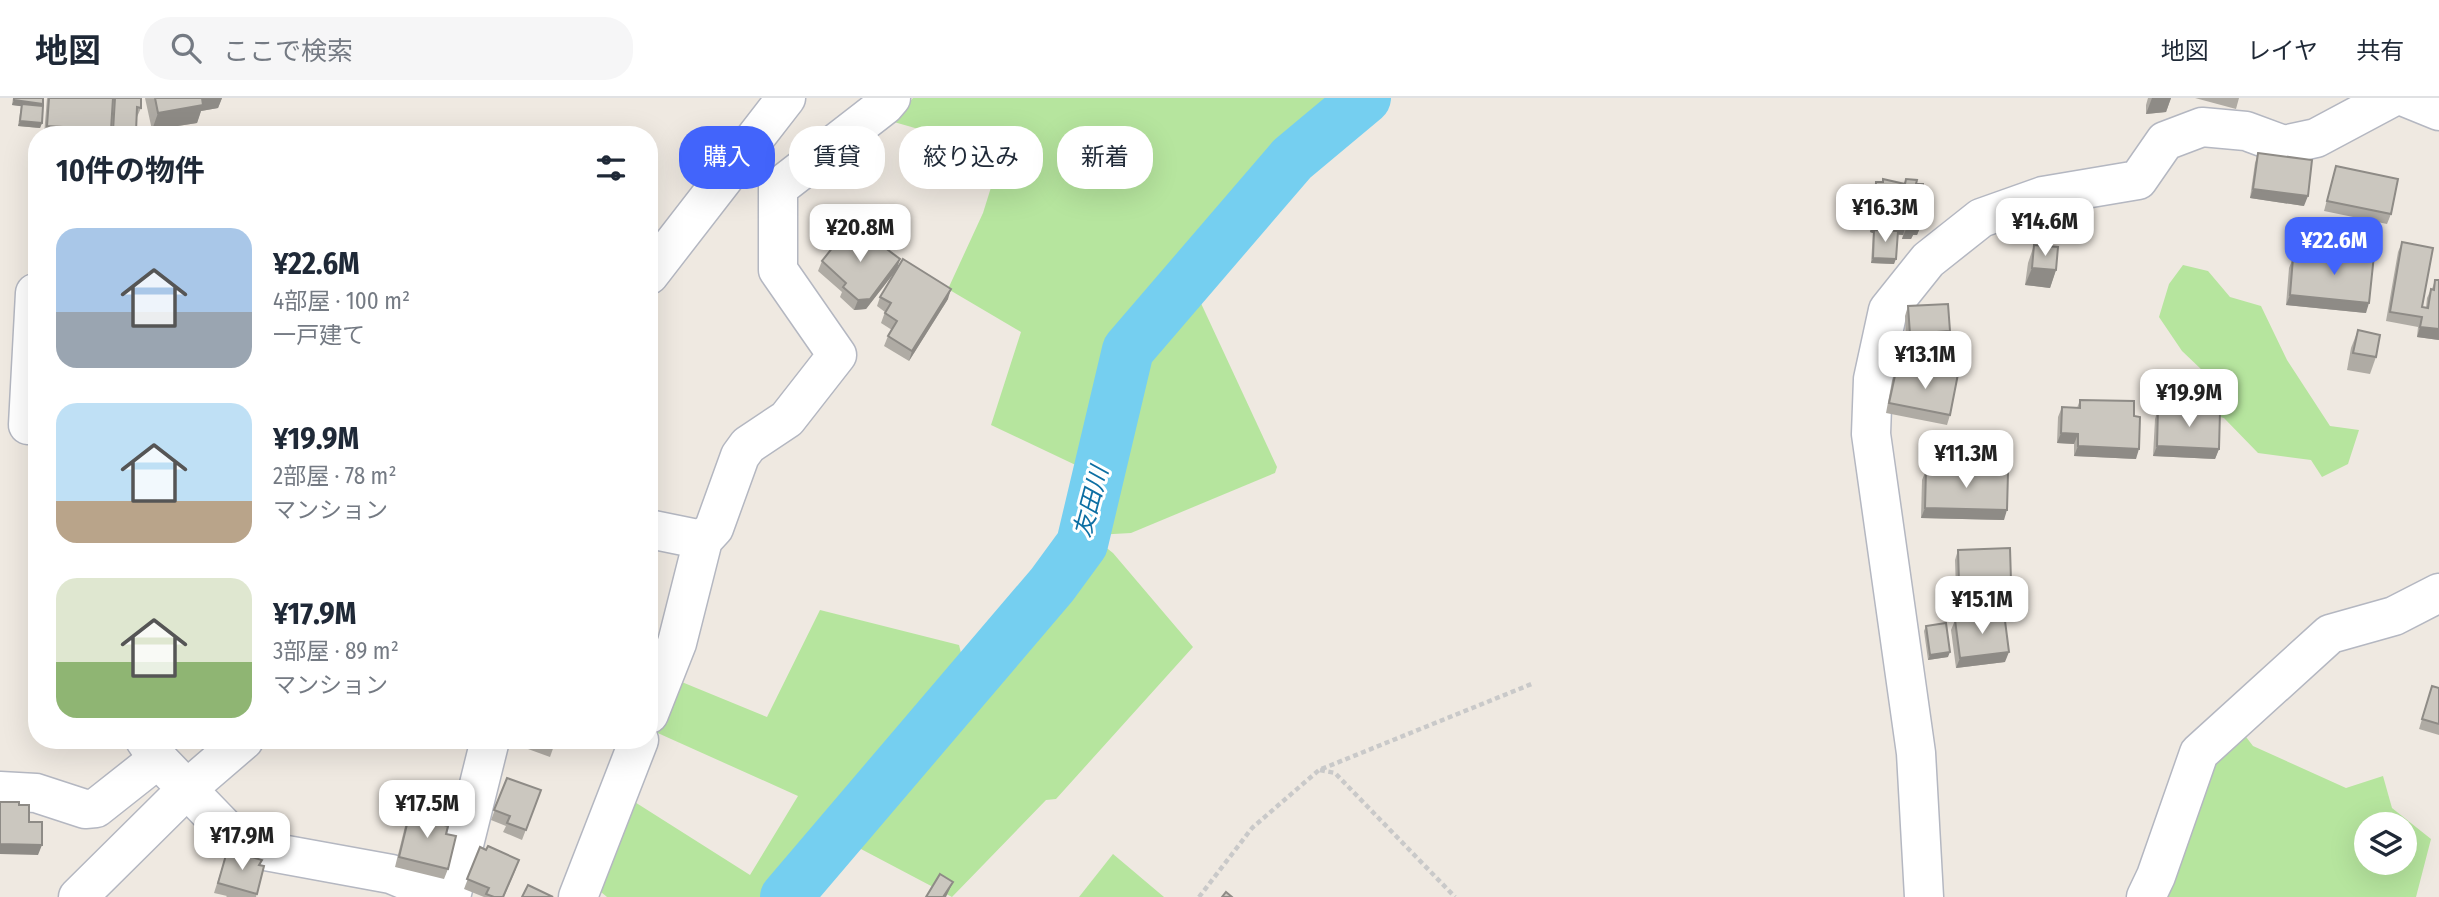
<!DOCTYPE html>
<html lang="ja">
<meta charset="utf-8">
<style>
body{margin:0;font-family:"Fira Sans Condensed","Noto Sans JP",sans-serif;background:#f6f6f7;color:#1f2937;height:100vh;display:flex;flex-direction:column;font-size:26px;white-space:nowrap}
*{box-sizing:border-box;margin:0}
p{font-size:23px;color:#747a83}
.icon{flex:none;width:38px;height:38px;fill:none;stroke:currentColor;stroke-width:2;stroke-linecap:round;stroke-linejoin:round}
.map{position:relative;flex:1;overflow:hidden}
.panel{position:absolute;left:28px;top:28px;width:630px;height:623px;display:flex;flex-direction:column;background:#fff;border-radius:28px;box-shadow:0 7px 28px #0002}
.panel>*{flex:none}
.banner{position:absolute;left:679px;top:28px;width:665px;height:63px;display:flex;gap:14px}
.fabs{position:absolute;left:2354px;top:714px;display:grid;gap:14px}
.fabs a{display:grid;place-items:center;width:63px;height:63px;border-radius:50%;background:#fff;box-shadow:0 7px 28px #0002;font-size:35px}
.price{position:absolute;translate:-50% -60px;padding:0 16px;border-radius:14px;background:#fff;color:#222;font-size:23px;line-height:46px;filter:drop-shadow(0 2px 4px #0008)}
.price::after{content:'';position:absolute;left:50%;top:42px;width:21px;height:16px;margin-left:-10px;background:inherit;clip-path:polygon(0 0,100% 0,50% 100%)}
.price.on{background:#4264fb;color:#fff}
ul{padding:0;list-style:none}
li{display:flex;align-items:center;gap:21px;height:175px;padding:0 28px}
li span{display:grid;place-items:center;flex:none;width:196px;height:140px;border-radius:21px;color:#555}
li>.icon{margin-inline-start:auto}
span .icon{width:84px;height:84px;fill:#fffc;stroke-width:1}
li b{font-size:30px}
h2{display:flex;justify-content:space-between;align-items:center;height:84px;padding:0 28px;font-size:30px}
.pill{padding:0 24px;border-radius:28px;background:#fff;box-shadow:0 7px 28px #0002;font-size:24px;line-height:63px}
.pill.on{background:#4264fb;color:#fff}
header{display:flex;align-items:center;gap:42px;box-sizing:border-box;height:98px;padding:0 35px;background:#fff;border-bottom:2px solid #e0e1e3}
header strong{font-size:33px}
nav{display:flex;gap:38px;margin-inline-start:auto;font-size:24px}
.search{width:490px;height:63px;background:#f6f6f7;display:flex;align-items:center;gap:18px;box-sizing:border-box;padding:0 24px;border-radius:28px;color:#747a83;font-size:26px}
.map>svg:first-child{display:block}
</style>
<header>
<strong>地図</strong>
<div class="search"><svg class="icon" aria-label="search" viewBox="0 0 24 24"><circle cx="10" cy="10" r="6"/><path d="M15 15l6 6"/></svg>ここで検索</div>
<nav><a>地図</a><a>レイヤ</a><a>共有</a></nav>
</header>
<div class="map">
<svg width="2439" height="799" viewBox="0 0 2439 799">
<rect width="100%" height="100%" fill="#efe9e1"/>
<!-- green -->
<g fill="#b6e59e" fill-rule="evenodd">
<path d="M913 0H1336L1312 23 1117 248 1084 371 991 327 1021 234 948 191 983 115 998 67 985 50 894 24Z"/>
<path d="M2183 167 2208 173 2230 199 2261 208 2287 262 2330 328 2359 332 2348 366 2322 379 2311 362 2258 355 2224 320 2195 313 2203 273 2182 253 2159 219 2169 186Z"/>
<path d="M1199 201 1277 369 1275 375 1131 435 1096 437 1135 256Z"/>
<path d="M1094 440 1113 455 1193 549 1056 701 1046 702 952 799 842 741 1052 495Z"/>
<path d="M820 512 959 547 965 571 936 611 776 799H607L590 785 630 701 750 777 798 698 651 632 672 580 767 619Z"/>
<path d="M2243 635 2253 648 2346 690 2383 678 2392 710 2431 741 2416 799H2153L2205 658ZM2366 726H2404V765H2366Z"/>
<path d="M1113 756 1164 799H1079Z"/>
</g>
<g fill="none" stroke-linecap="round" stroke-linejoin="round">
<!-- river -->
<path stroke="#75cff0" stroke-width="52" d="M786 799 1052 487 1082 446 1128 252 1292 61 1365 0"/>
<defs>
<g id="minor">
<path d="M2407 0 2439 13"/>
<path d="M649 177 786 0"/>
<path d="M28 327 35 195"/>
<path d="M649 431 703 442"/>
<path d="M649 616 677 545 703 442 714 430 740 358 748 347 787 321 837 257 778 172V90L885 7 891 0"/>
<path d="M145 642 158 661 243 749 391 776 446 799"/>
<path d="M0 693 36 695 85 711 96 710 158 661"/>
<path d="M78 799 187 691 244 642"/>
<path d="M451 799 490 642"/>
<path d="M578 799 639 642"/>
<path d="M1924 799 1916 655 1871 336 1873 281 1888 212 1928 162 1981 120 2043 98 2138 82 2165 43 2202 29 2246 33 2284 47 2316 40 2391 0"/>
<path d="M2146 799 2156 778 2199 655 2330 536 2394 518 2439 495"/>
</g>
</defs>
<!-- minor casing -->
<use href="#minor" stroke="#b4b7c1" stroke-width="41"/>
<!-- path -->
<g stroke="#c9c9c9" stroke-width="4.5" stroke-dasharray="5 3.5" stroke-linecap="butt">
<path d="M1320 672 1335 675 1455 799"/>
<path d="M1199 799 1252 730 1319 672 1534 585"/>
</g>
<!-- minor -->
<use href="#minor" stroke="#fff" stroke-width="38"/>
</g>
<!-- wall -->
<g fill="#afaba4">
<path d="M13 0H43L42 8V25L40 30 18 28 21 8 12 7Z"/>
<path d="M47 0H141V10L137 19 135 37H110V35L109 37H44Z"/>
<path d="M145 0H222L218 10 201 13 197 25 152 32Z"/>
<path d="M2148 0H2171L2166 14 2146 16V7Z"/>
<path d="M2195 0H2239L2236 11Z"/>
<path d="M2258 55 2304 108 2250 100 2255 65Z"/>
<path d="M2336 68 2391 116 2387 126 2324 113Z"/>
<path d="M1883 81 1904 86 1906 81 1918 115 1900 114V116L1921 127 1917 137H1913L1911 141H1902L1903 137 1898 136 1894 166 1871 165 1873 135 1870 134 1872 94 1876 84H1882Z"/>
<path d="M843 133 867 138 864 142 897 171 866 211 854 212 840 199 842 194 818 173 822 163 842 138Z"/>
<path d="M2402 144 2422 209 2426 210 2427 200 2431 191H2432L2435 182H2439V242L2417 239 2418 229 2386 223 2398 154Z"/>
<path d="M2034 147 2056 172 2050 190 2025 187 2028 165Z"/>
<path d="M2335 152 2366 215 2286 207 2289 170 2293 160 2331 164Z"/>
<path d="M880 199 948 201 909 263 884 248 888 238 892 232 881 225 885 214 877 208Z"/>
<path d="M1908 208 1950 233 1946 243 1906 246 1905 218Z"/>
<path d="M2358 232 2376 259 2370 276 2347 272 2351 250Z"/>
<path d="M1922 270 1950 317 1947 327 1886 315 1892 283 1896 273 1919 278Z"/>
<path d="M2080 302 2134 318 2136 361 2074 358V346L2057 345 2058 319 2062 309 2077 310Z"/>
<path d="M2158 311 2219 351 2215 361 2153 358 2155 321Z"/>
<path d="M1926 372 2004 422 1921 420 1922 382Z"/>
<path d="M1958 452 2007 493 1956 494 1955 462Z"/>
<path d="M1955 522 2005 564 1956 570 1951 532Z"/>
<path d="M1926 528 1948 559 1928 562 1924 533Z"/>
<path d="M2432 588 2439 590V637L2419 631Z"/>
<path d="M518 642H556L550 659 517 647Z"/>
<path d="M507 680 541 692 522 742 503 734 506 728 491 722Z"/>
<path d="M412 706 424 722 446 736 448 771 444 781 395 769 408 716Z"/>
<path d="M480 749 516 771 504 799H484L464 791Z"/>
<path d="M231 753 264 768 256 799H226L227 798 214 795 226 757 229 758Z"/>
</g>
<!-- shaded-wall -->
<g fill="#8e8b86">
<path d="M200 0H222L218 10 201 13 197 25 152 32 158 15Z"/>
<path d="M2152 0H2171L2166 14 2146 16Z"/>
<path d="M14 2 43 6 41 11 12 7Z"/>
<path d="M20 23 42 25 40 30 18 28Z"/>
<path d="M47 28 111 32 109 37H44Z"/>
<path d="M113 33 136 34 135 37H112Z"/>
<path d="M2253 91 2308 98 2304 108 2250 100Z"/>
<path d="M1901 104 1922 105 1918 115 1897 114Z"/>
<path d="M1874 125 1906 127 1903 137 1874 135V132L1873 135 1870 134Z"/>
<path d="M1915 127H1921L1917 137H1913L1911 141H1902L1906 131Z"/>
<path d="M1873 160 1896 161 1894 166 1871 165Z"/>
<path d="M900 161 897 171 866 211 854 212 858 202Z"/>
<path d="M2032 170 2056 172 2050 190 2025 187Z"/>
<path d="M951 191 948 201 909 263 912 253Z"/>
<path d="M2290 197 2369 205 2366 215 2286 207Z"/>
<path d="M2420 229 2439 231V242L2417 239Z"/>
<path d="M1950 233 1946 243 1906 246 1910 236Z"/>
<path d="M2061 335 2078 336 2074 346 2057 345Z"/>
<path d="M2078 348 2139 351 2136 361 2074 358Z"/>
<path d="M2157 348 2219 351 2215 361 2153 358Z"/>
<path d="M1925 410 2007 412 2004 422 1921 420Z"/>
<path d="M2011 483 2007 493 1956 494 1959 485Z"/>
<path d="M1950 554 1948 559 1928 562 1930 557Z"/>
<path d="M2009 554 2005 564 1956 570 1960 560Z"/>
<path d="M0 746 42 747 38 757 0 756Z"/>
<path d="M953 784 946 799H943Z"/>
</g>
<!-- building -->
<g fill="#cbc7bf" stroke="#8e8b86" stroke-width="2">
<path d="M14 0H43V6L14 2Z"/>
<path d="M49 0H113L111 32 47 28Z"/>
<path d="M115 0H141V10L137 9 136 34 113 33Z"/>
<path d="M155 0H202L203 7 158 15Z"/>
<path d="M22 6 43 8 42 25 20 23Z"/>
<path d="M2258 55 2312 62 2308 98 2253 91Z"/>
<path d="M2336 68 2398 81 2391 116 2327 103Z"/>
<path d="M1883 81 1905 86 1906 81 1917 82 1916 86H1923L1922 105 1901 104 1900 116 1921 117V127H1915V132L1906 131V127L1874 125 1876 84H1883Z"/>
<path d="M852 120 869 133 863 141 848 130 845 134 843 133Z"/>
<path d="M848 130 868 145 872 140 900 161 870 201 858 202 843 189 846 185 822 163Z"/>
<path d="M1874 132 1898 133 1896 161 1873 160Z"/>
<path d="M2402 144 2433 150 2422 209 2428 210 2431 191 2434 192 2435 182H2439V231L2420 229 2422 219 2390 214Z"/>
<path d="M2034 147 2058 149 2056 172 2032 170Z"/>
<path d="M2335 152 2374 157 2369 205 2290 197 2293 160 2333 164Z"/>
<path d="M903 161 951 191 912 253 888 238 897 223 885 215 891 205 880 199Z"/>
<path d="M1948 206 1950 233 1910 236 1908 208Z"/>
<path d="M2358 232 2380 237 2376 259 2353 255Z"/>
<path d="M1922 270 1958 276 1950 317 1889 305 1896 273 1921 278Z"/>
<path d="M2080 302 2134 303V318L2140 319 2139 351 2078 348V336L2061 335 2062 309 2080 310Z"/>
<path d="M2158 311 2220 313 2219 351 2157 348Z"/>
<path d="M1926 372 2008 374 2007 412 1925 410Z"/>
<path d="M2010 450 2011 483 1959 485 1958 452Z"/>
<path d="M2004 515 2009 554 1960 560 1955 522Z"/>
<path d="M1946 525 1950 554 1930 557 1926 528Z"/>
<path d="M2432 588 2439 590V626L2422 621Z"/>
<path d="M535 642H556L553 649Z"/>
<path d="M507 680 541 692 526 732 507 725 510 718 494 712Z"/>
<path d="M0 704H19V707H29V724H42V747L0 746Z"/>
<path d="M412 706 427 709 424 722 448 728 446 736 456 738 448 771 399 759Z"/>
<path d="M488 748 519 762 503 799H494L486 796 489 790 467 781 480 749 486 752Z"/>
<path d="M231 753 262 762 259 767 264 768 257 796 218 785 226 757 230 758Z"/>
<path d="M940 776 953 784 943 799H926Z"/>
<path d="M528 787 553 799H522Z"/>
<path d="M1226 794 1232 799H1222Z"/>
</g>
<g text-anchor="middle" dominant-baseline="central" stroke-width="6" stroke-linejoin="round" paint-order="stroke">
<!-- water labels -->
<g font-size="24" font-style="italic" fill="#0d6fa3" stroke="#fff">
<text transform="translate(1091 404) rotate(-75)">友田川</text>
</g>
</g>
</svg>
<div class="fabs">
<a><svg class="icon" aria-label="layers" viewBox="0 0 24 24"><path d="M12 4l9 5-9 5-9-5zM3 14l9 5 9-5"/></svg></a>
</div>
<b class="price" style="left:1885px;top:146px">¥16.3M</b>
<b class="price" style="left:2045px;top:160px">¥14.6M</b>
<b class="price" style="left:860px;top:166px">¥20.8M</b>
<b class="price on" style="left:2334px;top:179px">¥22.6M</b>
<b class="price" style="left:1925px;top:293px">¥13.1M</b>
<b class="price" style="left:2189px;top:331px">¥19.9M</b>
<b class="price" style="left:1966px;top:392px">¥11.3M</b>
<b class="price" style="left:1982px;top:538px">¥15.1M</b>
<b class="price" style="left:427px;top:742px">¥17.5M</b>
<b class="price" style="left:242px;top:774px">¥17.9M</b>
<div class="banner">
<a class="pill on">購入</a>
<a class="pill">賃貸</a>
<a class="pill">絞り込み</a>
<a class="pill">新着</a>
</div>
<section class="panel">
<h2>10件の物件<svg class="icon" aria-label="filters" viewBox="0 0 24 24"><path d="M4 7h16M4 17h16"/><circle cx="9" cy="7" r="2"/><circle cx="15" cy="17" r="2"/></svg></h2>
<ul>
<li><span style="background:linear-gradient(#a9c7e8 60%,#9aa5b1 0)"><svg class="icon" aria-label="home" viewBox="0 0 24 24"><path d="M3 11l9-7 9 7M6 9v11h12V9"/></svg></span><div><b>¥22.6M</b><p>4部屋 · 100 m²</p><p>一戸建て</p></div></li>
<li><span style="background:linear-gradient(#bfe0f5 70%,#b9a48a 0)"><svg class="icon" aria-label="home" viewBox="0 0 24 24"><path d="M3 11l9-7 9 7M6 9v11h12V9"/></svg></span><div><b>¥19.9M</b><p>2部屋 · 78 m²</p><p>マンション</p></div></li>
<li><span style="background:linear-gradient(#dfe7d0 60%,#8fb573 0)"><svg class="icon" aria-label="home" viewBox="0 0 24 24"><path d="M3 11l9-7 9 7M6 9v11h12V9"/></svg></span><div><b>¥17.9M</b><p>3部屋 · 89 m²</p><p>マンション</p></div></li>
</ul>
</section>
</div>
